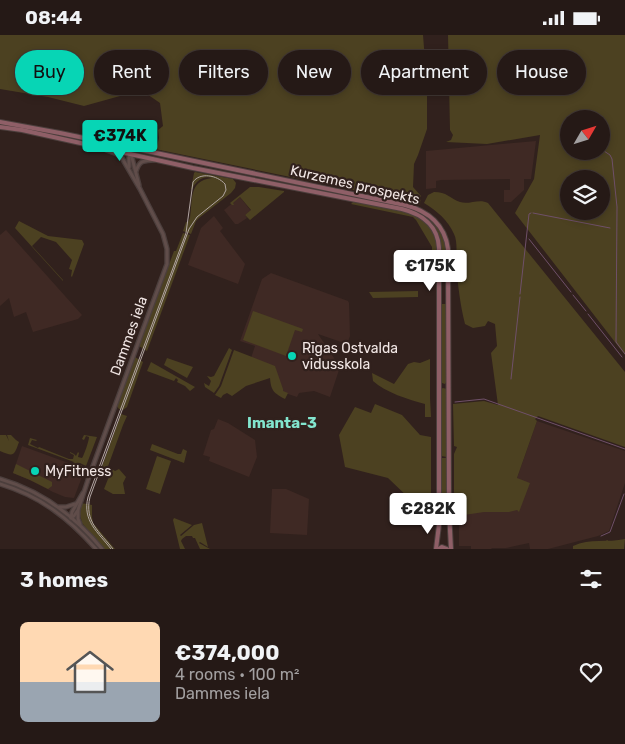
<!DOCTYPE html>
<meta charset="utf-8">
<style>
body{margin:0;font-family:Rubik,sans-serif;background:#2d221f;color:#f1f3f6;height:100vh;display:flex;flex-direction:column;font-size:19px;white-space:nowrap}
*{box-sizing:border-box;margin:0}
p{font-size:16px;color:#a3a0a1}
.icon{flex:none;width:28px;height:28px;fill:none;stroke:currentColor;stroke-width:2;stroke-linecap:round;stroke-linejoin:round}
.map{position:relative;height:514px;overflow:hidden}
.sheet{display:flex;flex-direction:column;background:#251916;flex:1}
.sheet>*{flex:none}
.guide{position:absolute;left:15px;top:15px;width:595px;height:45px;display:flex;gap:10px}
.needle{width:32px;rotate:51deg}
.controls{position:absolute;left:560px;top:75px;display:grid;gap:10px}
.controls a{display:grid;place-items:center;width:50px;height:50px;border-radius:50%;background:#251916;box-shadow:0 2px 8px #0003,0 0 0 1px #423835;font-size:25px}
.price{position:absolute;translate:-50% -42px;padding:0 11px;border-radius:5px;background:#fff;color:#222;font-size:16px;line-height:32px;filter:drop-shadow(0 1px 2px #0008)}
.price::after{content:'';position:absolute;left:50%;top:30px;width:15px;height:11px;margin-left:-8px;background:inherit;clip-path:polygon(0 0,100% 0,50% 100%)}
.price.current{background:#07d5b5;color:#111}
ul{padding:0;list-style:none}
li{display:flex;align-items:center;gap:15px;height:125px;padding:0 20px}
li+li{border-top:1px solid #423835}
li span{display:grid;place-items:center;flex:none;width:140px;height:100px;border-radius:8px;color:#555}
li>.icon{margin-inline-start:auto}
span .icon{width:60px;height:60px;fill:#fffc;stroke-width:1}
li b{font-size:21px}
h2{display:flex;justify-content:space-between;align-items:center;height:60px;padding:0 20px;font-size:21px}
.tag{padding:0 18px;border-radius:22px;background:#251916;box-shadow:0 2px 8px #0003,0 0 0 1px #423835;font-size:18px;line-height:45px}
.tag.current{background:#07d5b5;color:#111}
.status{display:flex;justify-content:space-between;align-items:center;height:35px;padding:0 25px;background:#251916;direction:ltr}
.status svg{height:14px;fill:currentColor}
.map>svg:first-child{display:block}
</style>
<div class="status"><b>08:44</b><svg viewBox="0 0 49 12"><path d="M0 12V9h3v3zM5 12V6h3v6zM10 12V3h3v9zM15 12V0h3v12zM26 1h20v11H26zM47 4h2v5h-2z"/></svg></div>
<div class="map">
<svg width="625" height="514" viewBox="0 0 625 514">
<rect width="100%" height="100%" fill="#31211d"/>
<!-- built -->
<g fill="#3f2924">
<path d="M536 106 531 144H524V155L511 167H504V155H510V144L441 145 436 146V153L426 154V116Z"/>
<path d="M240 162 251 176 245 180 247 183 238 189H235L224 175Z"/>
<path d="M214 181 223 193 220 196 245 229 238 249 188 230 201 193Z"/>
<path d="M6 195 82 280 78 284 33 297 26 277 14 282 9 263 0 271V200Z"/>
<path d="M271 238 348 266 349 268 350 301 347 309 318 299 340 332 330 362 314 356 299 358 297 362 282 357 275 332 251 323 255 311 240 306 262 244Z"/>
<path d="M218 384 228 388 255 405 257 422 249 442 209 426 210 422 203 420 211 395 214 394Z"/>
<path d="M537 386 625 416V448L609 496 598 501 548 514H530L529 508 506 513H492L491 514H471V511H459V472L513 473 519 476 517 443Z"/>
<path d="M22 411 85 434 74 463 65 462 53 457 30 445 13 438Z"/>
<path d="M272 454H286L309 464 307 500 270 498Z"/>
</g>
<!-- green -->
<g fill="#4c4121" fill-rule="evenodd">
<path d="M0 0H423L427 50V94L418 120 414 129 413 152 421 161 420 170 402 165 150 113 157 111 159 103 158 95 163 91 160 68 144 57 138 56 84 71 48 62 0 54Z"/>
<path d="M448 0H625V320L515 178 534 144 540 100 487 109 446 107 451 105 453 100 450 95ZM569 84H601V116H569ZM569 144H601V176H569Z"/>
<path d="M195 137 233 144 236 148 235 153 231 158 199 183 196 186 191 199 183 196 186 187H188L190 183C193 165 188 146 212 143 203 140 196 146 192 154H191L194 138Z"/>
<path d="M250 152H259L284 156V157L250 185 245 180 251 175 240 162 233 168 234 170H232L230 168Z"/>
<path d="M434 157C447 157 449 163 460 167 469 170 479 163 488 168L625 337V412L538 381 535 384 537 386 517 443 530 448 519 477 517 475 509 477H484L464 480 458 476 454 457V419L457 412 454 411 453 369 484 366 498 370 491 318 497 311 495 289 488 286 485 291 473 293 465 289C460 269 458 250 456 230 456 221 458 207 454 199 448 185 437 176 424 168L428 160Z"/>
<path d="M354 161 409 173 423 178 438 191 446 209 447 240H441C441 227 443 213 439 201 432 178 408 175 388 170 376 168 365 165 353 163Z"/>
<path d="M354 166C378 175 427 171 436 202 437 206 437 210 438 214L434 218V234H438V238H432V212L416 185 413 182 351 169Z"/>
<path d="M19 186 48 201 82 205 84 209 72 242 71 241 72 235 69 234 72 225 56 207 41 202 32 211 63 245V246L15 193Z"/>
<path d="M183 198 190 200 147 316 139 311 174 216H176Z"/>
<path d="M418 256V262L373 263 369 257Z"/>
<path d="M441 269H447V346L445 349 442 348 441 345Z"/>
<path d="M253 276 303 294 302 297 295 295 286 321 243 305Z"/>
<path d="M229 313 232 315 219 351 214 358 205 352 204 348 209 351 211 346 207 341 211 342 214 341Z"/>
<path d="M234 315 275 331 283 354V356L288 358 285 364C274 358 271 356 270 343L246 351 232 361 227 358 223 360 221 363 215 360 221 351Z"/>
<path d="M135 322 143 327 127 372 123 375 119 374 117 371Z"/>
<path d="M167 323 193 332 187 343 164 330Z"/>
<path d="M430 324V363L431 382H425V369C409 365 385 357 373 346L372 338 394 349 408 329 414 327 420 328Z"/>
<path d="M151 327 195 352 190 356 185 351 177 347 178 345 176 343 174 346 147 336Z"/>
<path d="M443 353 447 354V422L441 421V354Z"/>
<path d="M375 369 402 380 420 400 431 402V490L426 494 421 467 410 464 388 443 345 432 339 400 355 372 371 378Z"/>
<path d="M121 379 127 381 123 390 107 434 102 432Z"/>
<path d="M0 400H6L9 406 7 400H11L16 405 19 407C14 421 14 422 0 416Z"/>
<path d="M84 400 97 402 86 431 80 428H75L85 432 83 438V436L70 431 74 427 28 410 30 403 37 405 36 406 32 405 30 409 38 413 39 412 69 424H73L74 420 70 418V417L74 419 76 421 78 417 79 418 78 422 82 423C84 420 89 406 89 402L86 401 84 405 82 404Z"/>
<path d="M152 409 178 419H181L183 414 187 416 184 428 150 415Z"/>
<path d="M157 421 171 426 160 459 146 454Z"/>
<path d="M441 423H447L448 484 440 486V475H446H441Z"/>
<path d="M16 429 52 447V451L48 454 30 445 13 438Z"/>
<path d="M112 434 115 436 119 434 126 442 123 448 125 459H113L104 454Z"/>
<path d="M81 468 92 470V482L93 488 115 514H104L82 488 79 475Z"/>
<path d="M174 483 192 490 180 500 181 501 194 490 202 488 208 512 200 507 199 508 210 514H200L195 503H193L192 501H186L182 504 181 506 185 514H180L173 485Z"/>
<path d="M625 504 624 514H573V511C590 503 608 508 625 504Z"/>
</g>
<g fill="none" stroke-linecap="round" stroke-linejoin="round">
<!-- stream -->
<g stroke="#6f5069" stroke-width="1">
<path d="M601 114 610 120 612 124 617 172 616 307 625 319"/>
<path d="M533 178 610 193"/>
<path d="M529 204 571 257"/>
<path d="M520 259 529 179 531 178"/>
<path d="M573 260 586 276"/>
<path d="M588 279 622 322"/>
<path d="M511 344 520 262"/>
<path d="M455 367 484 364 625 414"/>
<path d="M601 501 610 497 624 459"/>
</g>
<defs>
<g id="tertiary">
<path d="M131 119 139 150"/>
<path d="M129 132V123L132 113"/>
<path d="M136 136C140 125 143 126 154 125"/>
<path d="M0 444C41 456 75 481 102 514"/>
<path d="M0 449C40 461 69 483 96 514"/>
<path d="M59 472H66L75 469"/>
<path d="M78 476V484L80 489"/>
<path d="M71 482 74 481 78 475 89 442 167 229V214L163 199 140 154 122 123 117 119 106 115"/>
<path d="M71 483 72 477 83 458"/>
</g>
<g id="secondary">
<path d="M0 87 60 98 405 170C428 176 445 190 448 214L449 475 451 514"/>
<path d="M0 92 22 95 193 133 402 174C422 179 438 191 439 213V490L436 514"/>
<path d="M439 514 442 512 447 514"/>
</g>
</defs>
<!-- tertiary casing -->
<use href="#tertiary" stroke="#4c3f3d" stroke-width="5.5"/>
<!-- secondary casing -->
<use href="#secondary" stroke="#4c3f3d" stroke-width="6"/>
<!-- tertiary -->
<use href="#tertiary" stroke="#604d4a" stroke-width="3"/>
<!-- secondary -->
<use href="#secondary" stroke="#8f5f67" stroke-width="4"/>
<!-- tram -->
<path stroke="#b1a5a2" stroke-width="1" d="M111 514C98 497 82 486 88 462L186 198 193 147C200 137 217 140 225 149L226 155 223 161 197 182 189 194 90 462C84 487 100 497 113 514"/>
</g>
<!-- markers -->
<g fill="#07d5b5" stroke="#31211d" stroke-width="2">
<circle cx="292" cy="321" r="5"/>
<circle cx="35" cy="436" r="5"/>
</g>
<g text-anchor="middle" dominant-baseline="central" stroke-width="4.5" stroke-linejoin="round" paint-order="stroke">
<!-- street labels -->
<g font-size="14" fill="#f2e7e5" stroke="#31211d">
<text transform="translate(355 150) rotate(13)">Kurzemes prospekts</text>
<text transform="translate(129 301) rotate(-70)">Dammes iela</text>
</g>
<!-- poi labels -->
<g font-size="14" fill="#f2e7e5" stroke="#31211d" text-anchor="start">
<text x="302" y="313">Rīgas Ostvalda<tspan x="302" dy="16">vidusskola</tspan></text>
<text x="45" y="436">MyFitness</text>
</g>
<!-- neighbourhood labels -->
<g font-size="15" font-weight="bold" fill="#82e5ce" stroke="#31211d">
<text x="282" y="388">Imanta-3</text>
</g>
</g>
</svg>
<div class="controls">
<a><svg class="needle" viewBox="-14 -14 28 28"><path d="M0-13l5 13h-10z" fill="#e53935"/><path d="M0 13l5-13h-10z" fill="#a3a0a1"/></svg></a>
<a><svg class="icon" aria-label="layers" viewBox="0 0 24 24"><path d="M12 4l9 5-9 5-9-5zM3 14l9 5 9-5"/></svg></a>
</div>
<b class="price current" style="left:120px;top:127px">€374K</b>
<b class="price" style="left:430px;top:257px">€175K</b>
<b class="price" style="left:428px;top:500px">€282K</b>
<div class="guide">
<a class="tag current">Buy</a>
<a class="tag">Rent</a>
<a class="tag">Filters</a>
<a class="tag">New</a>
<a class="tag">Apartment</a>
<a class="tag">House</a>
</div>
</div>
<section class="sheet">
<h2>3 homes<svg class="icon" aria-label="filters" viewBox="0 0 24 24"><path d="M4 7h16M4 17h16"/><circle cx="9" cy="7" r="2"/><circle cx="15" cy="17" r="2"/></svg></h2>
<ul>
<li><span style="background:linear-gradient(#ffd9b3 60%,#9aa5b1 0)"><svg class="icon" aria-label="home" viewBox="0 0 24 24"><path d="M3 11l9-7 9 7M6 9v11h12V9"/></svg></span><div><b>€374,000</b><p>4 rooms · 100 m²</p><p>Dammes iela</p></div><svg class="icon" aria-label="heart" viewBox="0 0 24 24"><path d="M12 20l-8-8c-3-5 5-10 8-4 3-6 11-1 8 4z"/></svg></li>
</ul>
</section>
